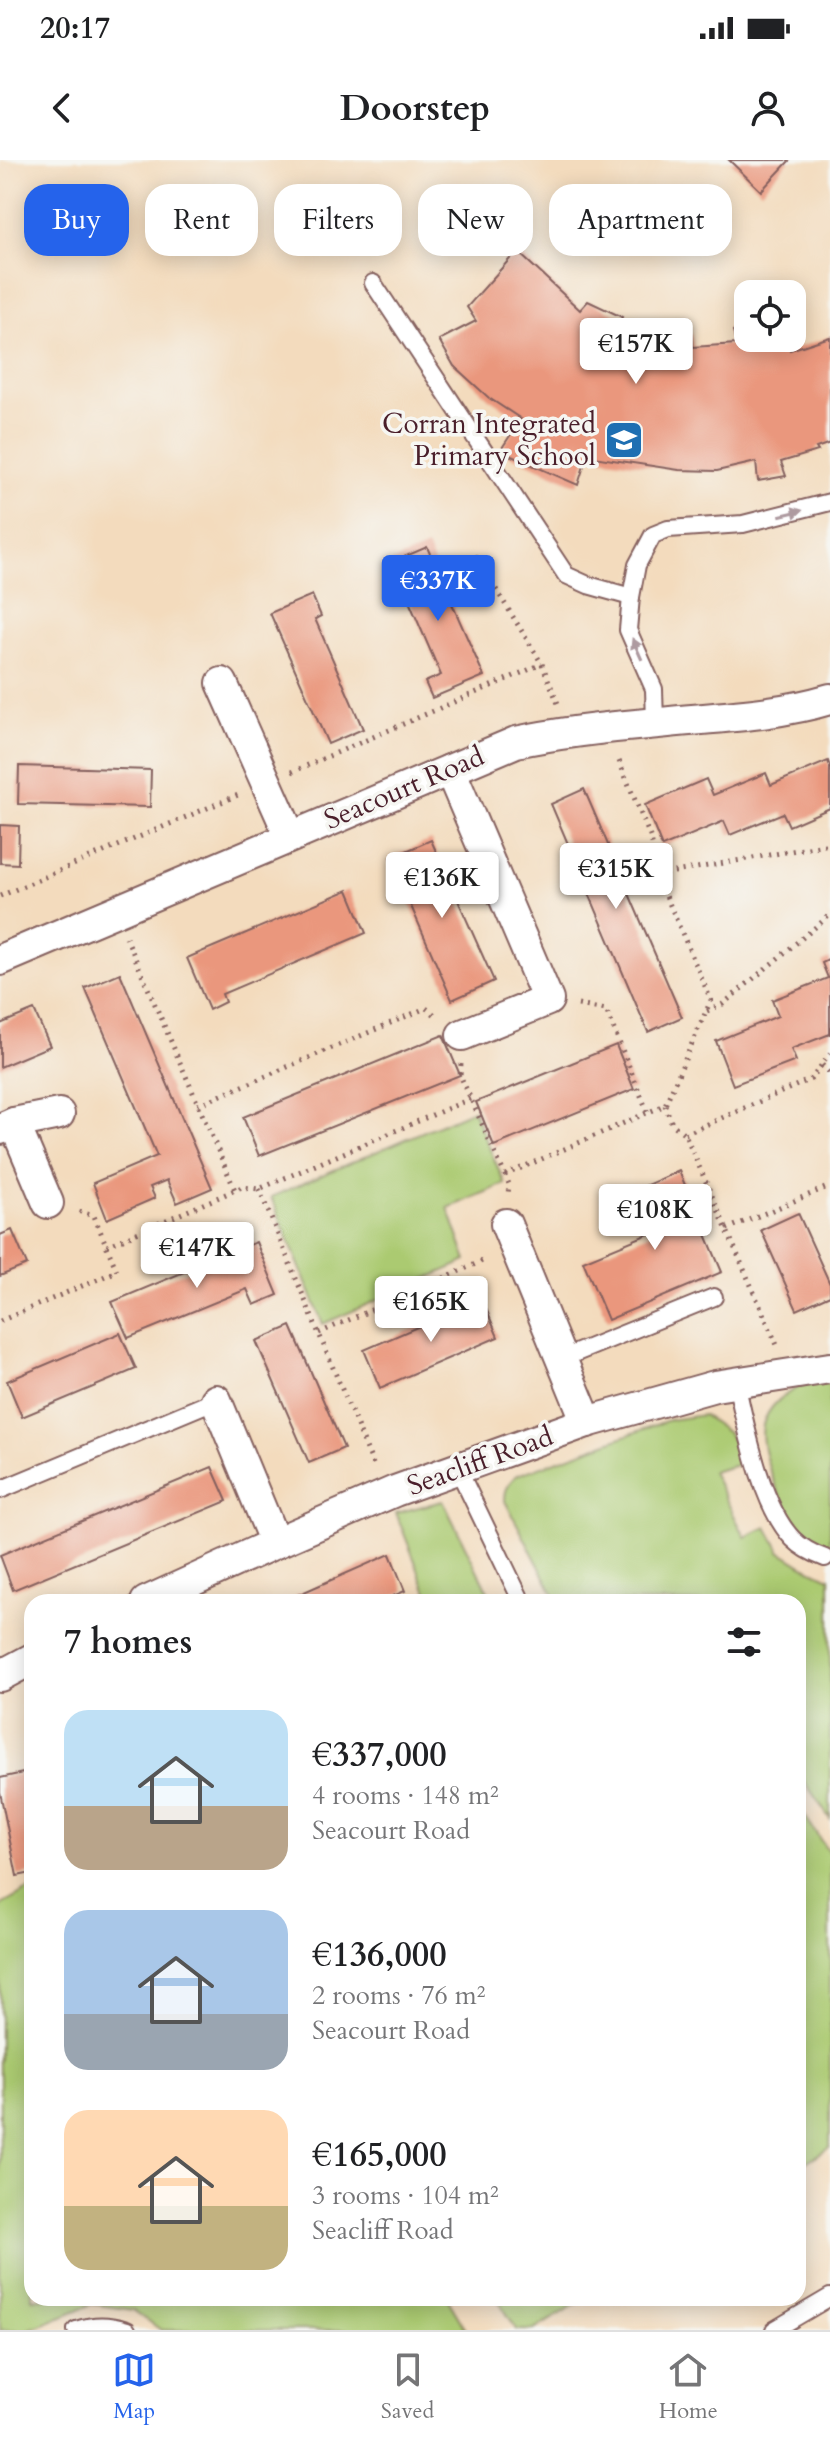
<!DOCTYPE html>
<meta charset="utf-8">
<style>
body{margin:0;font-family:Cardo,serif;background:#f6f6f6;color:#202124;height:100vh;display:flex;flex-direction:column;font-size:30px;white-space:nowrap}
*{box-sizing:border-box;margin:0}
p{font-size:26px;color:#757577}
.icon{flex:none;width:44px;height:44px;fill:none;stroke:currentColor;stroke-width:2;stroke-linecap:round;stroke-linejoin:round}
.map{position:relative;flex:1;overflow:hidden}
.sheet{position:absolute;left:24px;top:1434px;width:782px;height:712px;display:flex;flex-direction:column;background:#fff;border-radius:24px;box-shadow:0 4px 20px #0003}
.sheet>*{flex:none}
.banner{position:absolute;left:24px;top:24px;width:782px;height:72px;display:flex;gap:16px}
.buttons{position:absolute;left:734px;top:120px;display:grid;gap:16px}
.buttons a{display:grid;place-items:center;width:72px;height:72px;border-radius:16px;background:#fff;box-shadow:0 4px 20px #0003;font-size:40px}
.price{position:absolute;translate:-50% -68px;padding:0 18px;border-radius:8px;background:#fff;color:#222;font-size:26px;line-height:52px;filter:drop-shadow(0 2px 4px #0008)}
.price::after{content:'';position:absolute;left:50%;top:48px;width:24px;height:18px;margin-left:-12px;background:inherit;clip-path:polygon(0 0,100% 0,50% 100%)}
.price.selected{background:#2563eb;color:#fff}
ul{padding:0;list-style:none}
li{display:flex;align-items:center;gap:24px;height:200px;padding:0 40px}
li span{display:grid;place-items:center;flex:none;width:224px;height:160px;border-radius:24px;color:#555}
li>.icon{margin-inline-start:auto}
span .icon{width:96px;height:96px;fill:#fffc;stroke-width:1}
li b{font-size:34px}
h2{display:flex;justify-content:space-between;align-items:center;height:96px;padding:0 40px;font-size:34px}
.pill{padding:0 28px;border-radius:24px;background:#fff;box-shadow:0 4px 20px #0003;font-size:28px;line-height:72px}
.pill.selected{background:#2563eb;color:#fff}
.status{display:flex;justify-content:space-between;align-items:center;height:56px;padding:0 40px;background:#fff;direction:ltr}
.status svg{height:22px;fill:currentColor}
header{display:flex;justify-content:space-between;align-items:center;height:104px;padding:0 40px;background:#fff;font-size:36px;font-weight:800}
.menu{display:flex;justify-content:space-around;align-items:center;height:112px;border-top:2px solid #e0e0e0;background:#fff;font-size:22px;color:#757577}
.menu a{display:grid;justify-items:center;gap:4px}
.menu .selected{color:#2563eb}
.map>svg:first-child{display:block}
</style>
<div class="status"><b>20:17</b><svg viewBox="0 0 49 12"><path d="M0 12V9h3v3zM5 12V6h3v6zM10 12V3h3v9zM15 12V0h3v12zM26 1h20v11H26zM47 4h2v5h-2z"/></svg></div>
<header><svg class="icon" aria-label="back" viewBox="0 0 24 24"><path d="M15 5l-7 7 7 7"/></svg>Doorstep<svg class="icon" aria-label="person" viewBox="0 0 24 24"><circle cx="12" cy="8" r="4"/><path d="M4 21q1-7 8-7t8 7"/></svg></header>
<div class="map">
<svg width="830" height="2170" viewBox="0 0 830 2170">
<rect width="100%" height="100%" fill="#f6f6f2"/>
<filter id="ink" filterUnits="userSpaceOnUse"><feTurbulence type="fractalNoise" baseFrequency=".0125" numOctaves="2"/><feDisplacementMap in="SourceGraphic" scale="16" xChannelSelector="R" yChannelSelector="G"/><feConvolveMatrix kernelMatrix="1 2 1 2 8 2 1 2 1" color-interpolation-filters="sRGB"/></filter>
<filter id="wash" filterUnits="userSpaceOnUse"><feTurbulence type="fractalNoise" baseFrequency=".006" numOctaves="4" result="noise"/><feDisplacementMap in="SourceGraphic" scale="32" xChannelSelector="R" yChannelSelector="G"/><feGaussianBlur stdDeviation="1.8" result="paint"/><feColorMatrix in="noise" values="0 0 0 0 0 0 0 0 0 0 0 0 0 0 0 0 0 1.4 0 .05"/><feComposite in="paint" operator="in"/></filter>
<g filter="url(#wash)">
<rect width="100%" height="100%" fill="#f3dbbd"/>
<!-- green -->
<g fill="#abca71" stroke="#7a744e" stroke-width="2">
<path d="M473 950 505 1024 448 1048 467 1101 323 1164 271 1037Z"/>
<path d="M818 1218H830V1388C820 1385 810 1382 803 1374 785 1353 753 1285 765 1259 775 1236 797 1228 818 1218Z"/>
<path d="M703 1255 728 1273 744 1303 712 1312 745 1377 767 1367 780 1391 804 1406 829 1418 830 1416V1659L798 1612V1442H558L505 1341C505 1329 508 1323 517 1315L669 1260Z"/>
<path d="M443 1341 493 1442H431L396 1353Z"/>
<path d="M798 1645 830 1695V1987L798 2007Z"/>
<path d="M32 1728V2138H447L466 2170H161L133 2150 92 2144 28 2170H0V1746Z"/>
<path d="M497 2138H586L534 2170H517Z"/>
</g>
<g id="blocks">
<!-- building -->
<g fill="#ea977d">
<path d="M729 0H790L761 31Z"/>
<path d="M517 91 580 150 588 141 622 157 617 169 647 180 679 185 681 174H692L693 187 736 184 733 171 748 168V178H785L790 190 830 177V283L816 288 818 291 781 302 786 316 758 321 756 302 717 311 679 310 587 296 578 325 500 291 521 259 489 238 454 206 439 180 476 161 467 147Z"/>
<path d="M427 387 484 516 432 538 425 522 441 515 392 402Z"/>
<path d="M312 435 321 456 315 459 363 569 328 584 270 453Z"/>
<path d="M828 601 830 607V648L789 666 783 653 730 675 724 661 662 687 645 645 706 619 713 635 766 613 771 625Z"/>
<path d="M19 606 151 610 150 647 18 644Z"/>
<path d="M584 629 682 857 648 872 551 644Z"/>
<path d="M0 665 19 666 18 704 0 703Z"/>
<path d="M431 680 494 821 452 840 390 698Z"/>
<path d="M348 730 366 773 222 834 225 842 209 850 187 798Z"/>
<path d="M830 799V874L791 889 796 901 733 925 716 881 778 856 772 840 828 818 822 803Z"/>
<path d="M120 813 212 1028 177 1043 167 1020 150 1027 155 1038 107 1059 93 1023 157 996 85 828Z"/>
<path d="M34 850 50 886 0 907V864Z"/>
<path d="M443 875 460 915 259 996 243 957Z"/>
<path d="M616 885 634 929 494 986 476 942Z"/>
<path d="M679 1011 722 1112 608 1160 583 1101 651 1073 633 1031Z"/>
<path d="M798 1053 830 1124V1135L797 1150 761 1070Z"/>
<path d="M12 1070 27 1105 0 1116V1075Z"/>
<path d="M256 1082 278 1135 254 1145 247 1129 128 1178 112 1142Z"/>
<path d="M482 1139 498 1177 380 1228 364 1190Z"/>
<path d="M291 1166 344 1288 309 1303 256 1181Z"/>
<path d="M120 1173 136 1209 22 1257 7 1221Z"/>
<path d="M212 1307 227 1341 13 1430 0 1395Z"/>
<path d="M390 1394 405 1431 379 1442H298L295 1436Z"/>
<path d="M32 1611V1713L17 1716 0 1632V1618Z"/>
</g>
</g>
</g>
<g filter="url(#ink)">
<use href="#blocks" fill-opacity="0" stroke="#85615e" stroke-width="2"/>
<g fill="none" stroke-linecap="round" stroke-linejoin="round">
<defs>
<g id="service">
<path d="M373 123 566 415 588 425 631 437"/>
<path d="M655 563 654 529 628 470 631 437 637 405 653 375 668 369 743 364 830 342"/>
<path d="M561 1199 714 1137"/>
<path d="M736 1222C746 1267 761 1346 793 1379 802 1388 814 1394 825 1398"/>
<path d="M458 1309 522 1442"/>
<path d="M0 1330 216 1240"/>
<path d="M76 2170C94 2164 108 2164 127 2170"/>
<path d="M774 2170 830 2137"/>
</g>
<g id="minor">
<path d="M222 523 290 676"/>
<path d="M450 610 548 840 462 875"/>
<path d="M0 800 516 582C562 572 610 567 658 563 716 557 773 556 830 539"/>
<path d="M14 963 48 1043"/>
<path d="M0 969 14 963 59 954"/>
<path d="M506 1064 587 1262"/>
<path d="M216 1240 275 1383"/>
<path d="M146 1442 275 1383 395 1331 587 1262 715 1226 830 1208"/>
<path d="M0 1516 32 1499"/>
</g>
</defs>
<!-- service casing -->
<use href="#service" stroke="#85615e" stroke-width="20"/>
<!-- minor casing -->
<use href="#minor" stroke="#85615e" stroke-width="34"/>
<!-- path -->
<g stroke="#85615e" stroke-width="5" stroke-dasharray="2 6" stroke-linecap="butt">
<path d="M475 395 542 504 559 546"/>
<path d="M292 612 542 504"/>
<path d="M658 715 830 684"/>
<path d="M0 736 238 635"/>
<path d="M126 777 235 1030"/>
<path d="M578 845 606 850 648 953"/>
<path d="M707 851 723 844 830 755"/>
<path d="M461 904 460 915 509 1024 508 1035"/>
<path d="M822 905 830 914"/>
<path d="M198 945 426 848 438 857"/>
<path d="M665 945 672 964 685 974 777 1185"/>
<path d="M685 974 811 919 830 894"/>
<path d="M505 1015 665 945 711 840 660 722 651 679 617 596"/>
<path d="M259 1029 375 1309"/>
<path d="M727 1069 830 1026"/>
<path d="M107 1086 235 1030 242 1027 259 1029 470 939"/>
<path d="M0 1161 117 1111 94 1056 74 1050"/>
<path d="M319 1173 487 1099"/>
</g>
<!-- service -->
<use href="#service" stroke="#fff" stroke-width="16"/>
<!-- minor -->
<use href="#minor" stroke="#fff" stroke-width="30"/>
</g>
<!-- one-way arrows -->
<defs><path id="oneway-solid" d="M-6-.8H1V-3.2L6.5 0L1 3.2V.8H-6Z" transform="scale(2)"/></defs>
<g fill="#ae9aa0">
<use href="#oneway-solid" transform="translate(791 353) rotate(-13)"/>
<use href="#oneway-solid" transform="translate(637 489) rotate(-114)"/>
</g>
</g>
<!-- icons -->
<defs>
<symbol id="school-square" viewBox="-11 -11 22 22"><rect x="-9" y="-9" width="18" height="18" rx="4" fill="#1f6fb2" stroke="#f6f6f2"/><path d="M0-5L7-2L0 1L-7-2ZM-4 1L0 2.5L4 1V4Q0 6-4 4Z" fill="#fff"/></symbol>
</defs>
<g fill-rule="evenodd">
<use href="#school-square" x="602" y="258" width="44" height="44"/>
</g>
<g text-anchor="middle" dominant-baseline="central" stroke-width="7" stroke-linejoin="round" paint-order="stroke">
<!-- poi labels -->
<g font-size="28" fill="#4a1f2b" stroke="#f6f6f2" text-anchor="end">
<text x="596" y="264">Corran Integrated<tspan x="596" dy="32">Primary School</tspan></text>
</g>
<!-- street labels -->
<g font-size="28" fill="#4a1f2b" stroke="#f6f6f2">
<text transform="translate(404 628) rotate(-23)">Seacourt Road</text>
<text transform="translate(480 1301) rotate(-20)">Seacliff Road</text>
</g>
</g>
</svg>
<div class="buttons">
<a><svg class="icon" aria-label="locate" viewBox="0 0 24 24"><circle cx="12" cy="12" r="6"/><path d="M12 2v4M12 18v4M2 12h4M18 12h4"/></svg></a>
</div>
<b class="price" style="left:636px;top:226px">€157K</b>
<b class="price selected" style="left:438px;top:463px">€337K</b>
<b class="price" style="left:616px;top:751px">€315K</b>
<b class="price" style="left:442px;top:760px">€136K</b>
<b class="price" style="left:655px;top:1092px">€108K</b>
<b class="price" style="left:197px;top:1130px">€147K</b>
<b class="price" style="left:431px;top:1184px">€165K</b>
<div class="banner">
<a class="pill selected">Buy</a>
<a class="pill">Rent</a>
<a class="pill">Filters</a>
<a class="pill">New</a>
<a class="pill">Apartment</a>
</div>
<section class="sheet">
<h2>7 homes<svg class="icon" aria-label="filters" viewBox="0 0 24 24"><path d="M4 7h16M4 17h16"/><circle cx="9" cy="7" r="2"/><circle cx="15" cy="17" r="2"/></svg></h2>
<ul>
<li><span style="background:linear-gradient(#bfe0f5 60%,#b9a48a 0)"><svg class="icon" aria-label="home" viewBox="0 0 24 24"><path d="M3 11l9-7 9 7M6 9v11h12V9"/></svg></span><div><b>€337,000</b><p>4 rooms · 148 m²</p><p>Seacourt Road</p></div></li>
<li><span style="background:linear-gradient(#a9c7e8 65%,#9aa5b1 0)"><svg class="icon" aria-label="home" viewBox="0 0 24 24"><path d="M3 11l9-7 9 7M6 9v11h12V9"/></svg></span><div><b>€136,000</b><p>2 rooms · 76 m²</p><p>Seacourt Road</p></div></li>
<li><span style="background:linear-gradient(#ffd9b3 60%,#c2b280 0)"><svg class="icon" aria-label="home" viewBox="0 0 24 24"><path d="M3 11l9-7 9 7M6 9v11h12V9"/></svg></span><div><b>€165,000</b><p>3 rooms · 104 m²</p><p>Seacliff Road</p></div></li>
</ul>
</section>
</div>
<nav class="menu">
<a class="selected"><svg class="icon" aria-label="map" viewBox="0 0 24 24"><path d="M3 6l6-2 6 2 6-2v14l-6 2-6-2-6 2zM9 4v14M15 6v14"/></svg>Map</a>
<a><svg class="icon" aria-label="saved" viewBox="0 0 24 24"><path d="M7 4h10v16l-5-4-5 4z"/></svg>Saved</a>
<a><svg class="icon" aria-label="home" viewBox="0 0 24 24"><path d="M3 11l9-7 9 7M6 9v11h12V9"/></svg>Home</a>
</nav>
